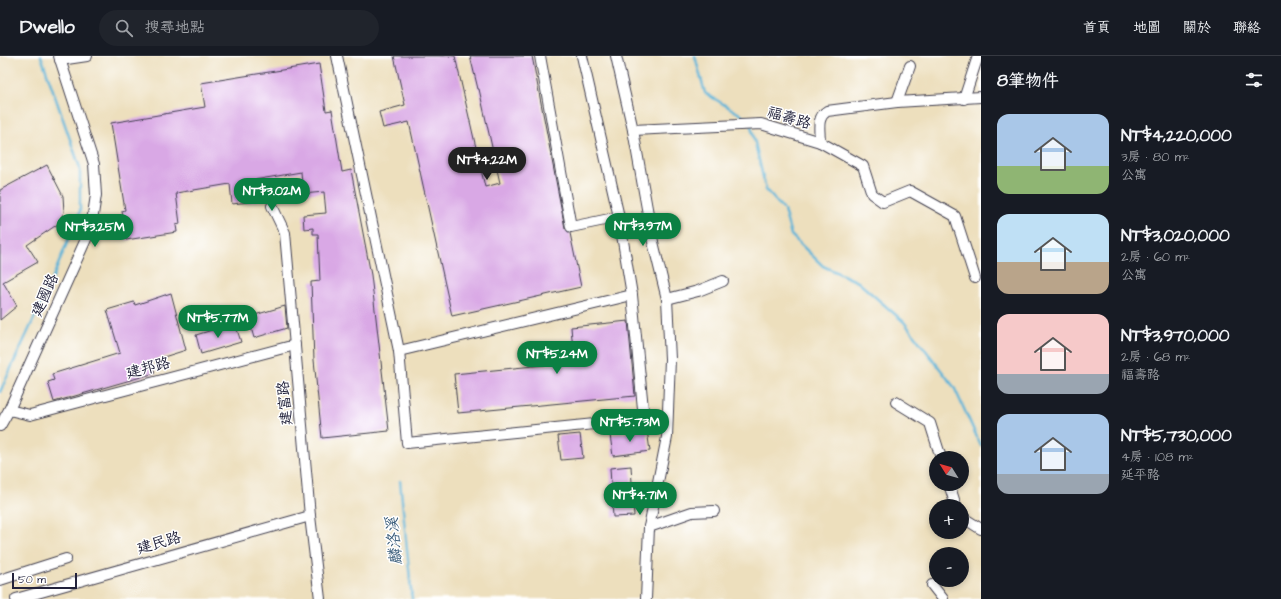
<!DOCTYPE html>
<html lang="zh-TW">
<meta charset="utf-8">
<style>
body{margin:0;font-family:"Architects Daughter","LXGW WenKai TC",sans-serif;background:#20242c;color:#f1f3f6;height:100vh;display:flex;flex-direction:column;font-size:15px;white-space:nowrap}
*{box-sizing:border-box;margin:0}
p{font-size:13px;color:#9ea1a6}
.icon{flex:none;width:22px;height:22px;fill:none;stroke:currentColor;stroke-width:2;stroke-linecap:round;stroke-linejoin:round}
.map{position:relative;flex:1;overflow:hidden}
.side{display:flex;flex-direction:column;background:#171b24;width:300px}
.side>*{flex:none}
.needle{width:26px;rotate:307deg}
.buttons{position:absolute;left:929px;top:395px;display:grid;gap:8px}
.buttons a{display:grid;place-items:center;width:40px;height:40px;border-radius:50%;background:#171b24;box-shadow:0 2px 6px #0003;font-size:20px}
.scale{position:absolute;left:12px;bottom:10px;width:65px;box-sizing:border-box;padding-left:4px;border:2px solid #22223b;border-top:0;font-size:11px;line-height:14px;white-space:nowrap;color:#22223b;-webkit-text-stroke:3px #fff;paint-order:stroke}
.price{position:absolute;translate:-50% -34px;padding:0 9px;border-radius:14px;background:#0b8043;color:#fff;font-size:13px;line-height:26px;filter:drop-shadow(0 1px 2px #0008)}
.price::after{content:'';position:absolute;left:50%;top:24px;width:12px;height:9px;margin-left:-6px;background:inherit;clip-path:polygon(0 0,100% 0,50% 100%)}
.price.selected{background:#222;color:#fff}
ul{padding:0;list-style:none}
li{display:flex;align-items:center;gap:12px;height:100px;padding:0 16px}
li span{display:grid;place-items:center;flex:none;width:112px;height:80px;border-radius:12px;color:#555}
li>.icon{margin-inline-start:auto}
span .icon{width:48px;height:48px;fill:#fffc;stroke-width:1}
li b{font-size:17px}
h2{display:flex;justify-content:space-between;align-items:center;height:48px;padding:0 16px;font-size:17px}
header{display:flex;align-items:center;gap:24px;box-sizing:border-box;height:56px;padding:0 20px;background:#171b24;border-bottom:1px solid #363941}
header strong{font-size:19px}
nav{display:flex;gap:22px;margin-inline-start:auto;font-size:14px}
.search{width:280px;height:36px;background:#20242c;display:flex;align-items:center;gap:10px;box-sizing:border-box;padding:0 14px;border-radius:22px;color:#9ea1a6;font-size:15px}
main{display:flex;flex:1;min-height:0}
.map>svg:first-child{display:block}
</style>
<header>
<strong>Dwello</strong>
<div class="search"><svg class="icon" aria-label="search" viewBox="0 0 24 24"><circle cx="10" cy="10" r="6"/><path d="M15 15l6 6"/></svg>搜尋地點</div>
<nav><a>首頁</a><a>地圖</a><a>關於</a><a>聯絡</a></nav>
</header>
<main>
<div class="map">
<svg width="981" height="543" viewBox="0 0 981 543">
<rect width="100%" height="100%" fill="#fff"/>
<filter id="ink" filterUnits="userSpaceOnUse"><feTurbulence type="fractalNoise" baseFrequency=".025" numOctaves="2"/><feDisplacementMap in="SourceGraphic" scale="8" xChannelSelector="R" yChannelSelector="G"/><feConvolveMatrix kernelMatrix="1 2 1 2 8 2 1 2 1" color-interpolation-filters="sRGB"/></filter>
<filter id="wash" filterUnits="userSpaceOnUse"><feTurbulence type="fractalNoise" baseFrequency=".012" numOctaves="4" result="noise"/><feDisplacementMap in="SourceGraphic" scale="16" xChannelSelector="R" yChannelSelector="G"/><feGaussianBlur stdDeviation="0.9" result="paint"/><feColorMatrix in="noise" values="0 0 0 0 0 0 0 0 0 0 0 0 0 0 0 0 0 1.4 0 .05"/><feComposite in="paint" operator="in"/></filter>
<g filter="url(#wash)">
<rect width="100%" height="100%" fill="#eddfbd"/>
<g fill="none" stroke-linecap="round" stroke-linejoin="round">
<!-- stream -->
<g stroke="#5bb4d8" stroke-width="2.5">
<path d="M695 0 705 37 748 63 749 66"/>
<path d="M751 70 766 134 784 154 791 179 823 210 858 226 904 266 954 331 981 390"/>
<path d="M0 336 51 226 80 155V112L41 0"/>
<path d="M400 425 412 543"/>
</g>
</g>
<g id="blocks">
<!-- building -->
<g fill="#d9a8e5">
<path d="M394 0H455L485 131 500 127 479 33H478L470 0H532L565 172 570 177 581 231 452 260 409 66 383 72 379 56 405 49Z"/>
<path d="M319 8 326 55 332 54 342 116 351 114 371 219 389 375 322 382 314 304 311 226 320 225 318 178H313V172L304 173 303 159 326 157 324 136 303 138 301 116 254 124 257 145 232 148 230 128 176 137 180 168 176 169 177 176 126 184 122 155 125 154 111 67 205 51 201 27Z"/>
<path d="M47 109 63 140 64 156 58 168 27 189 38 206 3 226 17 250 0 264V134Z"/>
<path d="M171 237 186 294 151 305 155 317 54 346 48 326 54 324 52 318 120 297 107 254 134 246 135 249Z"/>
<path d="M285 250 287 272 254 282 248 261Z"/>
<path d="M628 265 635 340 458 357 454 318 574 306 571 271Z"/>
<path d="M235 267 241 286 201 298 196 279Z"/>
<path d="M647 374 650 395 613 400 610 379Z"/>
<path d="M580 378 583 402 561 404 558 380Z"/>
<path d="M631 410 634 460 613 461 610 412Z"/>
</g>
</g>
</g>
<g filter="url(#ink)">
<use href="#blocks" fill-opacity="0" stroke="#403e4e" stroke-width="1"/>
<g fill="none" stroke-linecap="round" stroke-linejoin="round">
<defs>
<g id="minor">
<path d="M337 0 399 295 407 387 644 363 632 239 619 161 582 0"/>
<path d="M540 0 571 171 619 161"/>
<path d="M616 0 633 74 653 186 667 243 670 303 667 381 649 471 646 543"/>
<path d="M60 4 87 0"/>
<path d="M964 43 978 0"/>
<path d="M897 46 910 10"/>
<path d="M633 74 761 68 820 86C820 74 816 62 827 55L897 46 981 41"/>
<path d="M820 86 863 110 872 138 883 146 910 135 955 160 975 222"/>
<path d="M272 150 285 177 310 460 320 543"/>
<path d="M667 243 698 235 723 225"/>
<path d="M399 295 632 239"/>
<path d="M896 346 930 367 941 402"/>
<path d="M9 354 30 359 295 289"/>
<path d="M0 370 9 354 91 172 96 139 94 108 59 0"/>
<path d="M949 428 956 450"/>
<path d="M962 461 981 473"/>
<path d="M649 471 692 456 714 455"/>
<path d="M0 524 66 503"/>
<path d="M932 529 943 543"/>
<path d="M16 543 310 460"/>
</g>
</defs>
<!-- minor casing -->
<use href="#minor" stroke="#403e4e" stroke-width="12"/>
<!-- minor -->
<use href="#minor" stroke="#fff" stroke-width="10"/>
</g>
</g>
<g text-anchor="middle" dominant-baseline="central" stroke-width="3" stroke-linejoin="round" paint-order="stroke">
<!-- street labels -->
<g font-size="15" fill="#22223b" stroke="#fff">
<text transform="translate(789 62) rotate(16)">福壽路</text>
<text transform="translate(45 239) rotate(-66)">建國路</text>
<text transform="translate(148 312) rotate(-15)">建邦路</text>
<text transform="translate(285 347) rotate(-95)">建富路</text>
<text transform="translate(159 487) rotate(-16)">建民路</text>
</g>
<!-- water labels -->
<g font-size="16" font-style="italic" fill="#395c7a" stroke="#fff">
<text transform="translate(394 485) rotate(-96)">麟洛溪</text>
</g>
</g>
</svg>
<div class="buttons">
<a><svg class="needle" viewBox="-14 -14 28 28"><path d="M0-13l5 13h-10z" fill="#e53935"/><path d="M0 13l5-13h-10z" fill="#9ea1a6"/></svg></a>
<a>+</a>
<a>−</a>
</div>
<div class="scale">50 m</div>
<b class="price selected" style="left:487px;top:125px">NT$4.22M</b>
<b class="price" style="left:272px;top:156px">NT$3.02M</b>
<b class="price" style="left:643px;top:191px">NT$3.97M</b>
<b class="price" style="left:95px;top:192px">NT$3.25M</b>
<b class="price" style="left:218px;top:283px">NT$5.77M</b>
<b class="price" style="left:557px;top:319px">NT$5.24M</b>
<b class="price" style="left:630px;top:387px">NT$5.73M</b>
<b class="price" style="left:640px;top:460px">NT$4.71M</b>
</div>
<section class="side">
<h2>8筆物件<svg class="icon" aria-label="filters" viewBox="0 0 24 24"><path d="M4 7h16M4 17h16"/><circle cx="9" cy="7" r="2"/><circle cx="15" cy="17" r="2"/></svg></h2>
<ul>
<li><span style="background:linear-gradient(#a9c7e8 65%,#8fb573 0)"><svg class="icon" aria-label="home" viewBox="0 0 24 24"><path d="M3 11l9-7 9 7M6 9v11h12V9"/></svg></span><div><b>NT$4,220,000</b><p>3房 · 80 m²</p><p>公寓</p></div></li>
<li><span style="background:linear-gradient(#bfe0f5 60%,#b9a48a 0)"><svg class="icon" aria-label="home" viewBox="0 0 24 24"><path d="M3 11l9-7 9 7M6 9v11h12V9"/></svg></span><div><b>NT$3,020,000</b><p>2房 · 60 m²</p><p>公寓</p></div></li>
<li><span style="background:linear-gradient(#f6c9c9 75%,#9aa5b1 0)"><svg class="icon" aria-label="home" viewBox="0 0 24 24"><path d="M3 11l9-7 9 7M6 9v11h12V9"/></svg></span><div><b>NT$3,970,000</b><p>2房 · 68 m²</p><p>福壽路</p></div></li>
<li><span style="background:linear-gradient(#a9c7e8 75%,#9aa5b1 0)"><svg class="icon" aria-label="home" viewBox="0 0 24 24"><path d="M3 11l9-7 9 7M6 9v11h12V9"/></svg></span><div><b>NT$5,730,000</b><p>4房 · 108 m²</p><p>延平路</p></div></li>
</ul>
</section>
</main>
